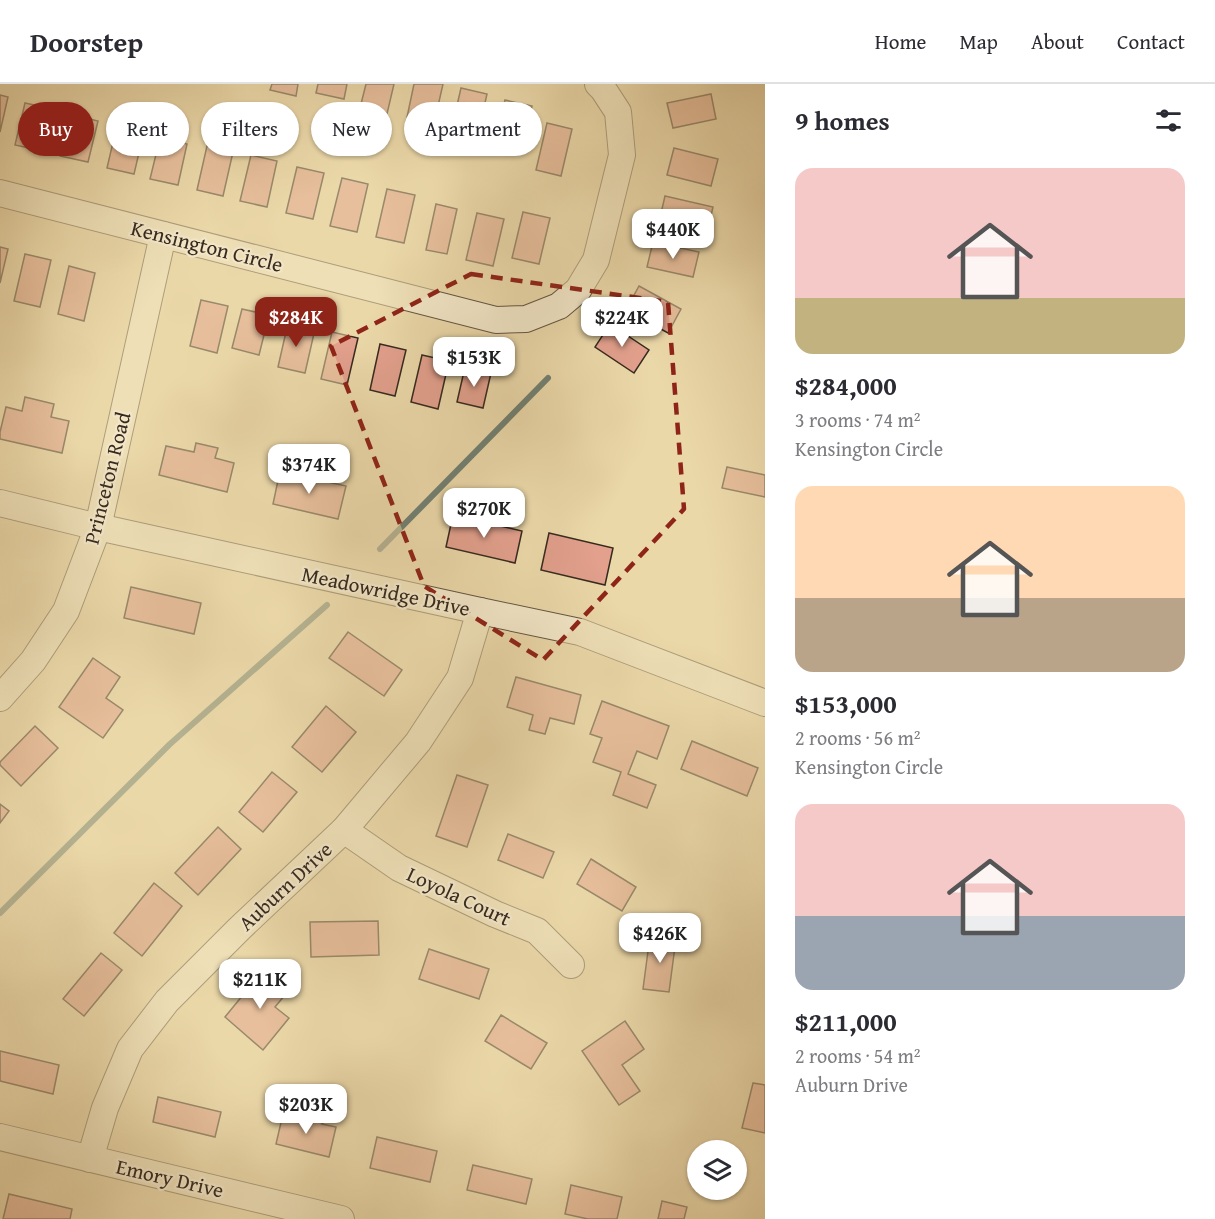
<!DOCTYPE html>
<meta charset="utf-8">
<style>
body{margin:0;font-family:"Gentium Book Plus",serif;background:#f2f2f3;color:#2b2b33;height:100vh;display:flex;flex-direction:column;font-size:22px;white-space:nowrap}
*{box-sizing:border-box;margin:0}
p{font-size:20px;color:#7c7c81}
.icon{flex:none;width:33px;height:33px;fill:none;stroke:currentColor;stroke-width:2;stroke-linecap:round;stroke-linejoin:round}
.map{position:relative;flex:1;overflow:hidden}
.side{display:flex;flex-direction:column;background:#fff;width:450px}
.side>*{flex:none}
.hud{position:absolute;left:18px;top:18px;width:570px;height:54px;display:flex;gap:12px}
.fabs{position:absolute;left:687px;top:1056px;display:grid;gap:12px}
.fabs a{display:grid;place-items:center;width:60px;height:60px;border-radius:50%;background:#fff;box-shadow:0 2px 4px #0004;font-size:30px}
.price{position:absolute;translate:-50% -51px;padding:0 14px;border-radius:12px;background:#fff;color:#222;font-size:20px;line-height:39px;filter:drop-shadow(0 2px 3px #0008)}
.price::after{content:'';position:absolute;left:50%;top:36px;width:18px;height:14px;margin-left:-9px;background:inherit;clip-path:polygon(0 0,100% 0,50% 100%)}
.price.selected{background:#8f2418;color:#fff}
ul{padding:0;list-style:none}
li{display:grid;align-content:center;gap:12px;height:318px;padding:0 30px}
li span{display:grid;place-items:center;height:186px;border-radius:18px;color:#555}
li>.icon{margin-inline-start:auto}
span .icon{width:108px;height:108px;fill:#fffc;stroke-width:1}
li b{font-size:26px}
h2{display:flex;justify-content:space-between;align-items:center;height:72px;padding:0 30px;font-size:26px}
.pill{padding:0 21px;border-radius:27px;background:#fff;box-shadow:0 2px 4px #0004;font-size:21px;line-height:54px}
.pill.selected{background:#8f2418;color:#fff}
header{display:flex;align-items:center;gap:36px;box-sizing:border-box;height:84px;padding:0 30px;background:#fff;border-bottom:2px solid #e1e1e2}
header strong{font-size:28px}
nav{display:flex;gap:33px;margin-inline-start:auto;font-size:21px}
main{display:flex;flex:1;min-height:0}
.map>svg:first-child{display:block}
</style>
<header>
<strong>Doorstep</strong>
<nav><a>Home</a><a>Map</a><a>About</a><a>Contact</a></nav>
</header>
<main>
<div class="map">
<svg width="765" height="1135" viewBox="0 0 765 1135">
<rect width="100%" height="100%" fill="#ebd8a9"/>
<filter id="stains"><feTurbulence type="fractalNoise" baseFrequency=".00333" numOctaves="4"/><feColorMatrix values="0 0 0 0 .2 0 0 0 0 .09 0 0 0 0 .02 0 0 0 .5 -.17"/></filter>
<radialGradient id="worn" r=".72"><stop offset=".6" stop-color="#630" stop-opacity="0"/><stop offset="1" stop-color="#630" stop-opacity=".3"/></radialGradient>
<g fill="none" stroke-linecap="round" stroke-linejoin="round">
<!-- stream -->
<g stroke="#718072" stroke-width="6">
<path d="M380 465 548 294"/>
<path d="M0 829 170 660 327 521"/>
</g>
</g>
<!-- building -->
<g fill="#e2a08d" stroke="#362a1f" stroke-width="1.5">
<path d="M272 0H298L296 12 270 6Z"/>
<path d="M318 0H347L344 15 316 9Z"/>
<path d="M366 0H394L386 34 359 28Z"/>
<path d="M414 0H443L433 44 406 38Z"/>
<path d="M461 4 487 10 476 58 450 52Z"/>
<path d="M711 10 716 35 673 44 667 19Z"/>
<path d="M0 11 8 13 0 48Z"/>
<path d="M505 16 532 22 522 67 494 61Z"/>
<path d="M25 19 53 25 43 67 15 61Z"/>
<path d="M69 30 98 37 88 78 60 72Z"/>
<path d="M118 37 145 43 134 90 107 84Z"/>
<path d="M547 39 572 45 561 92 536 86Z"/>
<path d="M160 54 187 60 178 101 150 95Z"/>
<path d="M207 62 233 68 223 112 197 106Z"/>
<path d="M674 64 718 75 711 102 667 91Z"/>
<path d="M251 71 277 77 267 123 240 117Z"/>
<path d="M297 83 324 89 313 135 286 129Z"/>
<path d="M342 94 368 100 357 148 330 142Z"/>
<path d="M387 105 415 111 404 159 376 153Z"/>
<path d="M665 112 713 123 707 149 659 138Z"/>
<path d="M436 120 457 125 447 170 426 166Z"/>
<path d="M523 128 550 134 539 180 512 174Z"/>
<path d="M477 129 504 135 493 182 466 176Z"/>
<path d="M653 158 699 168 693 193 647 183Z"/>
<path d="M0 163 8 165 0 199Z"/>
<path d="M25 170 51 176 40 223 14 217Z"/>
<path d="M69 182 95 189 84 237 58 230Z"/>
<path d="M639 202 681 225 668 249 626 226Z"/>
<path d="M201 216 228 222 217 269 190 262Z"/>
<path d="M242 225 269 231 259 271 232 264Z"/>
<path d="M288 239 315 245 305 289 278 283Z"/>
<path d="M610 240 649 266 634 289 595 263Z"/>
<path d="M332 248 358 254 347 301 321 295Z"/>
<path d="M380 260 406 266 395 312 370 306Z"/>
<path d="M422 271 449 277 438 325 411 318Z"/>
<path d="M465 283 491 289 483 324 457 318Z"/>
<path d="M25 313 54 320 51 333 69 337 62 369 0 355V348L6 323 22 327Z"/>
<path d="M196 359 218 364 215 374 234 379 227 408 159 391 166 362 194 368Z"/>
<path d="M727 383 765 391V413L722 404Z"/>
<path d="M280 387 346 402 338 435 273 420Z"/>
<path d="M453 431 522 447 515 479 446 463Z"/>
<path d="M549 449 613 464 605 501 541 486Z"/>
<path d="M131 503 201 519 194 550 124 534Z"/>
<path d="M348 548 402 586 384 612 329 574Z"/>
<path d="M93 574 120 593 106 614 123 626 103 654 59 623Z"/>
<path d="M516 593 581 611 574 640 550 634 545 650 529 646 533 631 507 623Z"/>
<path d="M602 617 669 642 657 675 637 667 628 690 656 701 647 724 613 711 621 688 593 678 602 654 590 650Z"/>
<path d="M326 622 356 648 322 688 292 663Z"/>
<path d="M35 642 58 664 21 702 0 681V678Z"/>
<path d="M692 657 758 684 747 712 681 685Z"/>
<path d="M272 688 297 708 263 748 239 728Z"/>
<path d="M457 691 488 701 467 763 436 752Z"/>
<path d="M0 720 9 727 0 739Z"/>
<path d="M218 743 241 765 198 811 175 789Z"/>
<path d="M508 750 554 768 543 794 498 776Z"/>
<path d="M591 775 636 803 622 827 577 800Z"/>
<path d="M154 799 182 822 142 872 114 849Z"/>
<path d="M378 837 379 871 311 873 310 838Z"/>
<path d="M650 852 676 855 669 908 643 905Z"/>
<path d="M429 865 489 885 479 915 419 895Z"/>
<path d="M101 869 122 886 84 932 63 915Z"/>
<path d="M265 884 290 905 275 923 289 934 263 966 225 933Z"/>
<path d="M501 931 547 959 531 985 485 957Z"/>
<path d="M625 937 644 965 622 981 640 1007 619 1021 582 967Z"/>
<path d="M0 967 59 981 53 1010 0 997Z"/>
<path d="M753 999 765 1001V1049L742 1044Z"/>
<path d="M158 1013 221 1028 215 1053 153 1038Z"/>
<path d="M283 1030 323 1039 322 1040 336 1043 329 1073 276 1060Z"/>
<path d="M377 1053 437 1067 430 1098 370 1084Z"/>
<path d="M473 1081 532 1095 526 1120 467 1106Z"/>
<path d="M571 1101 622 1113 617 1135H588L565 1130Z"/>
<path d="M9 1110 72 1125 70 1135H3Z"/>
<path d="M662 1117 687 1123 684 1135H658Z"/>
</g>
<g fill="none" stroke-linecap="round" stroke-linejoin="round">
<defs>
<g id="minor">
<path d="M0 109 496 236 526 235 559 222 578 206 596 176 622 71 618 28 603 5 598 0"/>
<path d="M0 419 98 443 480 527 580 548 765 619"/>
<path d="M0 614 33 577 66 527 98 443 163 151"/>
<path d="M344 746 399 784 495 830 537 847 571 881"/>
<path d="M0 1053 341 1135"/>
<path d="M90 1075 105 1024 130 965 167 917 239 845 344 746 418 658 460 594 480 527"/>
</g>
</defs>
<!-- minor casing -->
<use href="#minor" stroke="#635642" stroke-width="28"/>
<!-- minor -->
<use href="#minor" stroke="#f2e6c7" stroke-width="26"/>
</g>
<!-- marked area -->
<path d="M0 0H765V1135H0ZM471 190 668 218 684 425 543 576 424 502 331 262Z" fill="#ebd8a9" fill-opacity=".55" fill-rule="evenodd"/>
<path fill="none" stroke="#8f2418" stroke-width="4.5" stroke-dasharray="12 8" stroke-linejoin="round" d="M471 190 668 218 684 425 543 576 424 502 331 262Z"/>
<g text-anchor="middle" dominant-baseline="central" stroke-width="4.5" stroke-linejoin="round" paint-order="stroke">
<!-- street labels -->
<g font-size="21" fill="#362a1f" stroke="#f2e6c7">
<text transform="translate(207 162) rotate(14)">Kensington Circle</text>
<text transform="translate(107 394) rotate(-76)">Princeton Road</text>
<text transform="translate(386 507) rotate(12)">Meadowridge Drive</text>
<text transform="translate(285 802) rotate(-43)">Auburn Drive</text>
<text transform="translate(459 812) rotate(25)">Loyola Court</text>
<text transform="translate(170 1094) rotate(13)">Emory Drive</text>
</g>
</g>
<rect width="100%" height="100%" filter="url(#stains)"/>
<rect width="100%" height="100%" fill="url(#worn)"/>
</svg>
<div class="fabs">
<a><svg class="icon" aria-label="layers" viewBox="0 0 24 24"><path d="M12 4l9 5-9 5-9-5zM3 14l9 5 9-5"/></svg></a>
</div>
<b class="price" style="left:673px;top:176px">$440K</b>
<b class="price selected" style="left:296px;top:264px">$284K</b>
<b class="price" style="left:622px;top:264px">$224K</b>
<b class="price" style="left:474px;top:304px">$153K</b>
<b class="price" style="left:309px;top:411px">$374K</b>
<b class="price" style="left:484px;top:455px">$270K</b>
<b class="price" style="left:660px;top:880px">$426K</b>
<b class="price" style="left:260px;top:926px">$211K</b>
<b class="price" style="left:306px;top:1051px">$203K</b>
<div class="hud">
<a class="pill selected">Buy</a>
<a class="pill">Rent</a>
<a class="pill">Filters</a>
<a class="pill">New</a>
<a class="pill">Apartment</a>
</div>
</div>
<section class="side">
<h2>9 homes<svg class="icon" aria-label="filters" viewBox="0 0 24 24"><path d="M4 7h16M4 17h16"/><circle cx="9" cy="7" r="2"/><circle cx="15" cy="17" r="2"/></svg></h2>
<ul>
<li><span style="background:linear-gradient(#f6c9c9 70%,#c2b280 0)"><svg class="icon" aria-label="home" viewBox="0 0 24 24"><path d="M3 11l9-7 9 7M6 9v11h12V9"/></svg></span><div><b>$284,000</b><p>3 rooms · 74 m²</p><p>Kensington Circle</p></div></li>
<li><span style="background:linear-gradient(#ffd9b3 60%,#b9a48a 0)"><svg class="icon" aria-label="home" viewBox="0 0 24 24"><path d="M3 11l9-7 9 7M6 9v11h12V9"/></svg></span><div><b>$153,000</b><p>2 rooms · 56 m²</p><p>Kensington Circle</p></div></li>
<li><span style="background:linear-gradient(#f6c9c9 60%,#9aa5b1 0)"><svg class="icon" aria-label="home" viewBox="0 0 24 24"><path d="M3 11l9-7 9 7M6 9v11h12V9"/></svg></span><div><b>$211,000</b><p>2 rooms · 54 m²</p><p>Auburn Drive</p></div></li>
</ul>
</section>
</main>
